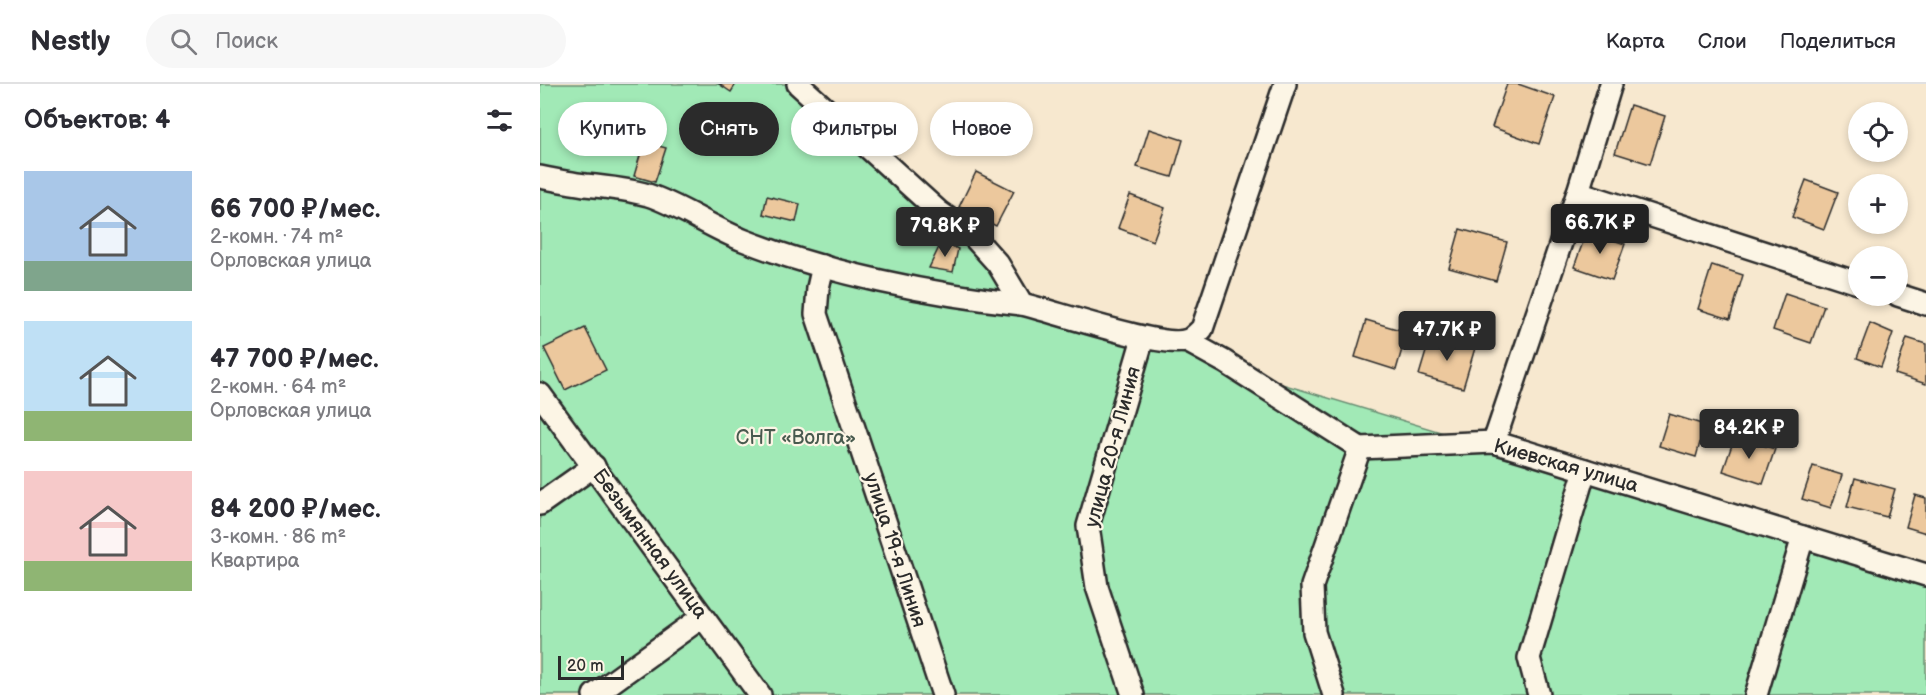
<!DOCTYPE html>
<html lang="ru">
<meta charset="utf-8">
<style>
body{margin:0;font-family:"Balsamiq Sans",sans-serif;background:#f7f7f7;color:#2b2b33;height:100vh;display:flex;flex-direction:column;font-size:22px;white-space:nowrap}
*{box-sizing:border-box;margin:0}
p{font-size:20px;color:#7c7c81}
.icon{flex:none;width:33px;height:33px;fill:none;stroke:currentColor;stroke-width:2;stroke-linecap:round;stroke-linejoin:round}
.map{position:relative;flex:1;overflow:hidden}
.details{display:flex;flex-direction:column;background:#fff;width:540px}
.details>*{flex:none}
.top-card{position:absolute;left:18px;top:18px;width:570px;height:54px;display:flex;gap:12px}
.tools{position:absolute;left:1308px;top:18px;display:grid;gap:12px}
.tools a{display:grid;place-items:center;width:60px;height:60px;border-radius:50%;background:#fff;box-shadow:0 3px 9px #0003;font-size:30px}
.scale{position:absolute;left:18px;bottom:15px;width:66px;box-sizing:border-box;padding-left:6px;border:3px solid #2b2b2b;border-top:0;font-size:16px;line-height:21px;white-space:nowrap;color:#2b2b2b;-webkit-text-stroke:4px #fcf5e5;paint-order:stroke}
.price{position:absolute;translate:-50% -51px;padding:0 14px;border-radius:6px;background:#2b2b2b;color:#fff;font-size:20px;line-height:39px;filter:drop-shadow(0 2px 3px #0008)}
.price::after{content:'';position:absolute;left:50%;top:36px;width:18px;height:14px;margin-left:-9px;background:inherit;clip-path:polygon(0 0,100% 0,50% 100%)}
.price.current{background:#222;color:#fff}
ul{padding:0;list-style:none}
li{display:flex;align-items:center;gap:18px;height:150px;padding:0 24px}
li span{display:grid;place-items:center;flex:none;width:168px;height:120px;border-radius:0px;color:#555}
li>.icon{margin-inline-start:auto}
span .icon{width:72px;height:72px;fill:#fffc;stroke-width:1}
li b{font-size:26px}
h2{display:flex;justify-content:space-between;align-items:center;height:72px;padding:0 24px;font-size:26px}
.pill{padding:0 21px;border-radius:27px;background:#fff;box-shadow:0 3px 9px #0003;font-size:21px;line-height:54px}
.pill.current{background:#2b2b2b;color:#fff}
header{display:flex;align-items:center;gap:36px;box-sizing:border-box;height:84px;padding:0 30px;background:#fff;border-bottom:2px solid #e1e1e2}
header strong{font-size:28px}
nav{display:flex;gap:33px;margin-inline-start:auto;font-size:21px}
.search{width:420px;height:54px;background:#f7f7f7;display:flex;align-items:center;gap:15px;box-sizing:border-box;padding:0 21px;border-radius:33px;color:#7c7c81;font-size:22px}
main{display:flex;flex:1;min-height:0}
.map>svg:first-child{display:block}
</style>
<header>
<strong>Nestly</strong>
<div class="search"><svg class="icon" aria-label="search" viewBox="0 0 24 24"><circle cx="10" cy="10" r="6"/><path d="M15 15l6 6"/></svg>Поиск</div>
<nav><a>Карта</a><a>Слои</a><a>Поделиться</a></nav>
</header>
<main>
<section class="details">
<h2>Объектов: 4<svg class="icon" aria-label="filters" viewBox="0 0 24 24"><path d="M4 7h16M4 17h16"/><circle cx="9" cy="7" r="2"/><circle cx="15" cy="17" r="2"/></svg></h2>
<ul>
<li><span style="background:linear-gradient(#a9c7e8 75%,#7fa58c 0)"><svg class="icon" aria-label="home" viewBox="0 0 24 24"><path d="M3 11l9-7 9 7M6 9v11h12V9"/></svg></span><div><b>66 700 ₽/мес.</b><p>2-комн. · 74 m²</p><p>Орловская улица</p></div></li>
<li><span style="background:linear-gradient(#bfe0f5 75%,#8fb573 0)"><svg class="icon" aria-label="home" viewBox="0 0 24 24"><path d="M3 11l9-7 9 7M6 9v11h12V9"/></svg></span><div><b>47 700 ₽/мес.</b><p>2-комн. · 64 m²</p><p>Орловская улица</p></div></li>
<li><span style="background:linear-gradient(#f6c9c9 75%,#8fb573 0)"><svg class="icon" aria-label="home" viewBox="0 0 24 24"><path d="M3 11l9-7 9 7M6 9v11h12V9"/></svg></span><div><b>84 200 ₽/мес.</b><p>3-комн. · 86 m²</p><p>Квартира</p></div></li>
</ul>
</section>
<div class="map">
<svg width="1386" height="611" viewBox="0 0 1386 611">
<rect width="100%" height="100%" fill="#f7e8cf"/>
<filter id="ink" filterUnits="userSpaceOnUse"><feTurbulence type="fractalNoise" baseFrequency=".0167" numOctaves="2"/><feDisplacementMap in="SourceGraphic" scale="12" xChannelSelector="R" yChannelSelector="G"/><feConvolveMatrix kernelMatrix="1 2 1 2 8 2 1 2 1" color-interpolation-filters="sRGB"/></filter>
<g filter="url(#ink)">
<!-- green -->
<path fill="#a1e9b6" stroke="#668a70" stroke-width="1.5" d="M0 0H247L501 227 1386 495V611H0Z"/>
<!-- building -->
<g fill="#ecc89d" stroke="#2b2b2b" stroke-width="1.5">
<path d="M179 0H196L191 8Z"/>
<path d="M967 0H978L1015 13 999 60 952 43Z"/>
<path d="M1090 21 1125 32 1110 80 1075 69Z"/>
<path d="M609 45 643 56 632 93 597 83Z"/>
<path d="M104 58 126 64 115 98 94 92Z"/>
<path d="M436 88 474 107 456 142 419 123Z"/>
<path d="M1266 96 1298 108 1284 145 1252 133Z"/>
<path d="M590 111 625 124 613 157 578 144Z"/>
<path d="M227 112 260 120 256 138 223 130Z"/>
<path d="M920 145 967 158 956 197 909 184Z"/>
<path d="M1047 147 1085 160 1072 196 1034 183Z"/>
<path d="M402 157 418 165 413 188 389 184Z"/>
<path d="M1172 181 1203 191 1190 235 1158 225Z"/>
<path d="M1245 209 1284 222 1271 259 1233 246Z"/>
<path d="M826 236 867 248 856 286 815 273Z"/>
<path d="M1330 239 1353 249 1341 283 1317 274Z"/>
<path d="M45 244 66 286 25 306 4 264Z"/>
<path d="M891 251 935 264 923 304 879 291Z"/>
<path d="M1367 254 1386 260V300L1355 290Z"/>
<path d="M1129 330 1165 341 1156 373 1119 362Z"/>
<path d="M1195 352 1235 365 1223 400 1183 387Z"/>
<path d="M1273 382 1302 391 1291 424 1262 415Z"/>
<path d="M1315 394 1355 405 1347 433 1307 423Z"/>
<path d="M1375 411 1386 414V449L1366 443Z"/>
</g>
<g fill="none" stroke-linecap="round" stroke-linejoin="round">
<defs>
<g id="minor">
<path d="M258 0 399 128 431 150 458 180 482 220C513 227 625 266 648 256 653 254 658 248 662 245L745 0"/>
<path d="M0 93C15 96 30 99 45 101 66 103 87 105 108 111 141 122 170 143 203 156 287 189 392 211 482 220"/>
<path d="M1038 108 1318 199"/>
<path d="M283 182 278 204 276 230 403 611"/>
<path d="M1358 211 1386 220"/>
<path d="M647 257 685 278 820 364 954 358 1386 491"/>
<path d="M0 310 220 611"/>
<path d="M954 358 1038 108 1071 0"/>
<path d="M0 420 54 382"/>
<path d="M54 611 162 533"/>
<path d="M593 611 557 503 548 442 603 254"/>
<path d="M794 611 774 548 772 502 820 364"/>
<path d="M999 611 989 574 1045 386"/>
<path d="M1216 611 1263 453"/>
</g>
</defs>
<!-- minor casing -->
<use href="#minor" stroke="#2b2b2b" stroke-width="26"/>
<!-- minor -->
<use href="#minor" stroke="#fcf5e5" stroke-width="21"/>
</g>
</g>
<g text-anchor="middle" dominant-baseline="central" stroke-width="4.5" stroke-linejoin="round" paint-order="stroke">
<!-- park labels -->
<g font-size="20" fill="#485a4e" stroke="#fcf5e5">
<text x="256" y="354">СНТ «Волга»</text>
</g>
<!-- street labels -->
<g font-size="20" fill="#2b2b2b" stroke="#fcf5e5">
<text transform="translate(573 363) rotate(-75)">улица 20-я Линия</text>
<text transform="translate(1026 382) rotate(16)">Киевская улица</text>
<text transform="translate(110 460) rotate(54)">Безымянная улица</text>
<text transform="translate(355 466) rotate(72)">улица 19-я Линия</text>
</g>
</g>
</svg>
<div class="tools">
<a><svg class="icon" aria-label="locate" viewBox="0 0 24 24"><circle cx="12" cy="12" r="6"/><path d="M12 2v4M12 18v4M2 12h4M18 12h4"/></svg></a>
<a>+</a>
<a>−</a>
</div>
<div class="scale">20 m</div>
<b class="price current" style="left:1060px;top:171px">66.7K ₽</b>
<b class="price" style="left:405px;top:174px">79.8K ₽</b>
<b class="price" style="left:907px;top:278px">47.7K ₽</b>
<b class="price" style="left:1209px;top:376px">84.2K ₽</b>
<div class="top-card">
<a class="pill">Купить</a>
<a class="pill current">Снять</a>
<a class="pill">Фильтры</a>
<a class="pill">Новое</a>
</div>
</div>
</main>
